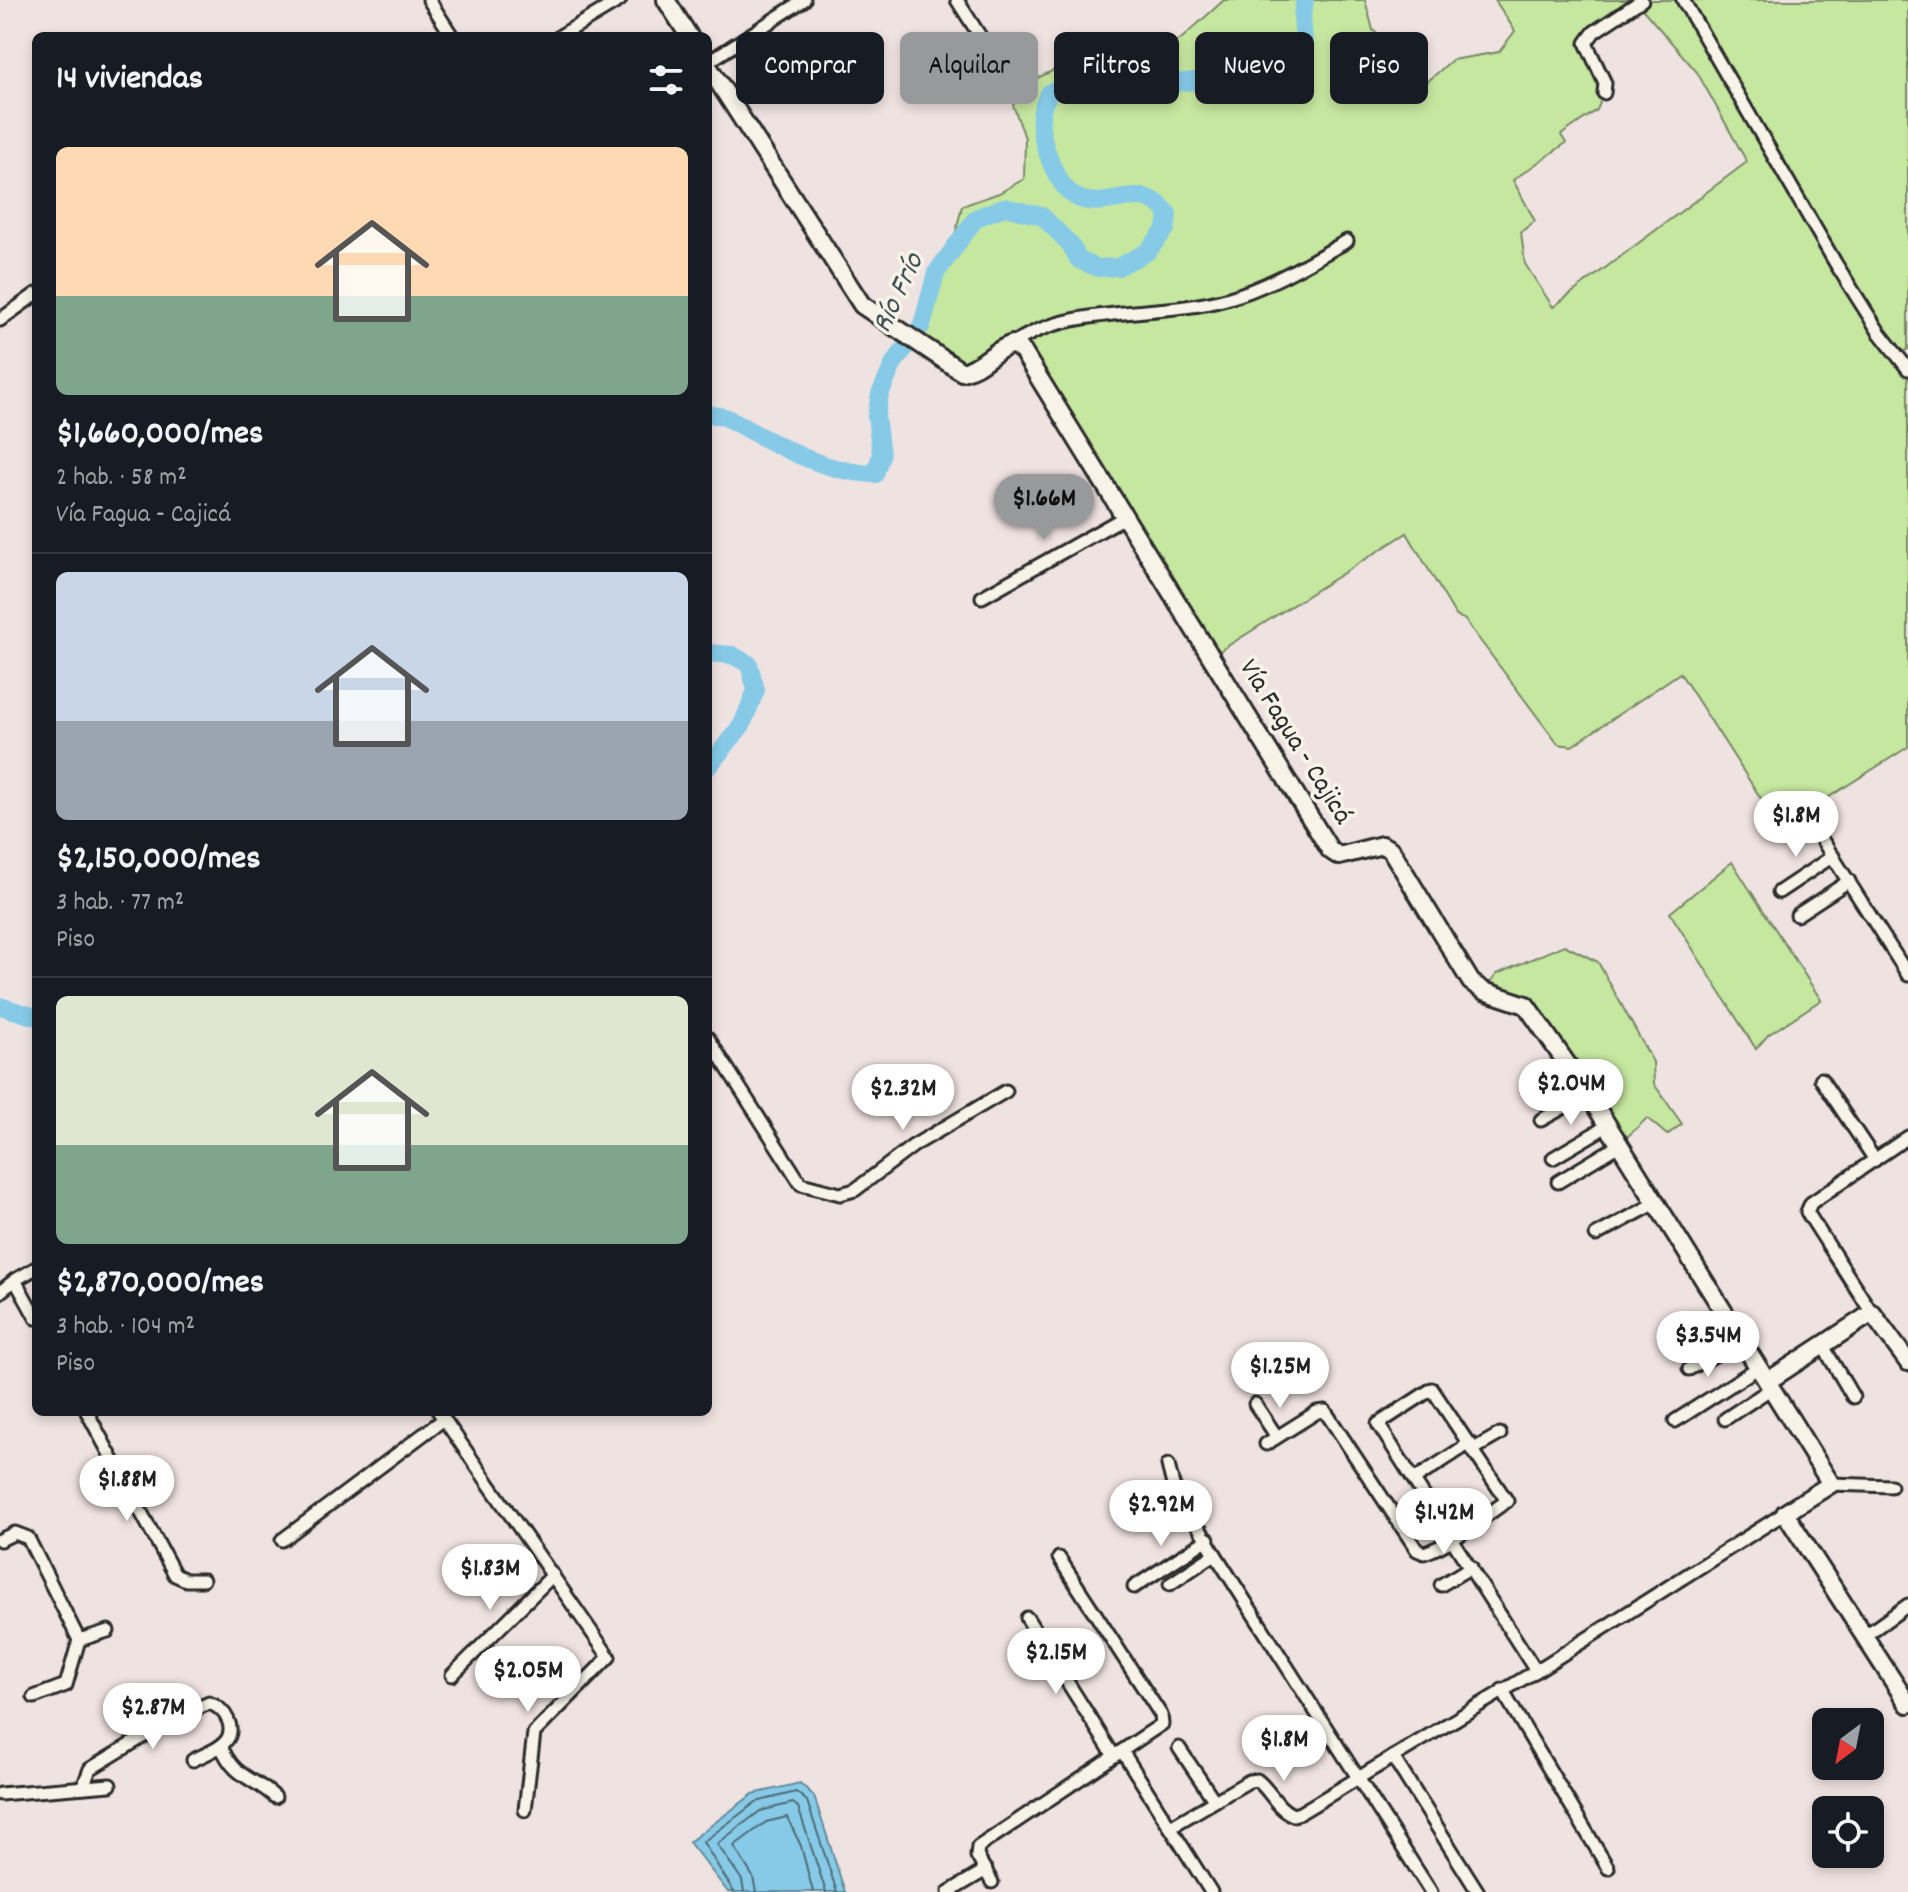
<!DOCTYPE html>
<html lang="es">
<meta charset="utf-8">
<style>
body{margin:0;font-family:Dekko,sans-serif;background:#242831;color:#f1f3f6;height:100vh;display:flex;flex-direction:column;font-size:30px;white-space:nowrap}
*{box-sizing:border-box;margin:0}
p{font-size:26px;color:#9ea1a6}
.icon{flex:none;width:44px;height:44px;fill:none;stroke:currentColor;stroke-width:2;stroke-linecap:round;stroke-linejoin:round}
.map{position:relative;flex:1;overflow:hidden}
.panel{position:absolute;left:32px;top:32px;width:680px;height:1384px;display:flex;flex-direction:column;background:#171b24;border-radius:12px;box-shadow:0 4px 12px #0003}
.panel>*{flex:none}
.banner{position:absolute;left:736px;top:32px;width:760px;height:72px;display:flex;gap:16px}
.needle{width:52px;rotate:212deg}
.buttons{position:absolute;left:1812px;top:1708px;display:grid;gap:16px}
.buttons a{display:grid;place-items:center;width:72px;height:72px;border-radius:12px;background:#171b24;box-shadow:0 4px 12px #0003;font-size:40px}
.price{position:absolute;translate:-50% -68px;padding:0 18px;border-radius:28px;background:#fff;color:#222;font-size:26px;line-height:52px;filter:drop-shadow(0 2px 4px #0008)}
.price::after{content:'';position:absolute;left:50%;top:48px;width:24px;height:18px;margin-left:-12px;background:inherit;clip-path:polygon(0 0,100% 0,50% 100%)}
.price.on{background:#98999b;color:#111}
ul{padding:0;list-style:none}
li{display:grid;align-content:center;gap:16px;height:424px;padding:0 24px}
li+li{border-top:2px solid #363941}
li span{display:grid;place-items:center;height:248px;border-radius:12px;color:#555}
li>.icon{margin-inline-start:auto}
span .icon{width:144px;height:144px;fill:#fffc;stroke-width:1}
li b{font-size:34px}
h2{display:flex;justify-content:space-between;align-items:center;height:96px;padding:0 24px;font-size:34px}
.tag{padding:0 28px;border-radius:12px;background:#171b24;box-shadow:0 4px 12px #0003;font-size:28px;line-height:72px}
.tag.on{background:#98999b;color:#111}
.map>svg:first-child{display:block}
</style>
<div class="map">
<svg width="1908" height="1892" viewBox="0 0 1908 1892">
<rect width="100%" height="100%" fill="#efe3e1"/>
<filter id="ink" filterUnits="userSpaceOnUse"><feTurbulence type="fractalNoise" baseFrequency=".0125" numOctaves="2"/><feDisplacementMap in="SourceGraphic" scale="16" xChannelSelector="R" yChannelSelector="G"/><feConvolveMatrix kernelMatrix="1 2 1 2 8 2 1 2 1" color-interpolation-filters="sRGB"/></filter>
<g filter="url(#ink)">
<!-- green -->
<g fill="#c6e7a0" stroke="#788966" stroke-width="2" fill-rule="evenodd">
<path d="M1224 0H1365L1373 30 1426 83 1452 60 1499 52 1515 31 1495 0H1908V349L1897 356 1908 369V747L1780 828 1680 673 1572 746 1558 744 1464 619 1456 616 1407 533 1210 657 1013 344 971 370 915 334 927 313 936 273 956 245 955 235 962 206 999 193 1024 179 1025 138 1013 105 1029 82 1087 54 1153 55 1181 39ZM1638 4 1697 72 1747 162 1553 307 1525 264 1521 232 1535 221 1513 180 1566 143 1561 135 1597 110 1604 93 1586 43Z"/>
<path d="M1732 862 1821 1000 1768 1035 1756 1049 1670 913Z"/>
<path d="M1564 945 1598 962 1653 1062 1654 1084 1682 1124 1667 1135 1647 1118 1619 1145 1526 1005 1484 991 1497 974Z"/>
</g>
<!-- water -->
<path fill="#86cae7" stroke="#628a9c" stroke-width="2" d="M800 1783 814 1796 845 1892H728L689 1842 753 1794Z"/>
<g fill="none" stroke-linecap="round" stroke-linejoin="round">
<!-- shore -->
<g stroke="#4f6b76" stroke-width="2">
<path d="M734 1892 703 1842 756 1802 796 1792 807 1801 837 1892"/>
<path d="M744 1892 742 1880 717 1844 760 1811 793 1803 798 1807 826 1892"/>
<path d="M756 1892 753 1877 734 1846 766 1822 787 1817 801 1846 813 1892"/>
</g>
<!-- river -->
<g stroke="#86cae7" stroke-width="18">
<path d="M708 414 725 417C771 442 822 473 875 474L881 455 876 416 880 394 894 363 922 325 936 273 976 218 1004 207 1042 216 1070 244 1079 260 1098 268 1118 267 1147 252 1166 229 1168 214C1133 164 1079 250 1047 152 1039 128 1037 113 1050 92L1088 82 1163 84 1289 72 1305 55 1302 16 1305 0"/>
<path d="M708 653 732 655 749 664 756 690 742 725 708 767"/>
<path d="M0 1006 36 1017"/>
</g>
<defs>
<g id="street">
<path d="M429 0 452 36"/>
<path d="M957 0 1004 74"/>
<path d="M1683 0 1836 264 1879 332 1908 369"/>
<path d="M560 36 620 0"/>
<path d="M708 62 804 0"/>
<path d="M1604 93 1605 83 1586 43 1594 32 1642 0"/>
<path d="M0 320 36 294"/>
<path d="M1013 344C1069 304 1160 318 1226 299 1269 287 1308 263 1347 241"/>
<path d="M982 597 1123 518"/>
<path d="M1810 821 1908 975"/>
<path d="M1779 892 1833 856"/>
<path d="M1797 915 1849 881"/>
<path d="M708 1038 801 1184 840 1194 855 1190 913 1146 1006 1091"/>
<path d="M1821 1079 1875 1160"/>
<path d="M1541 1120 1588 1094"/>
<path d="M1553 1158 1607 1126"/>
<path d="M1558 1182 1619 1145"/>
<path d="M1596 1235 1656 1203"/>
<path d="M36 1268 15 1280 36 1318"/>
<path d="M0 1292 15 1280"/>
<path d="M1872 1313 1807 1212 1811 1203 1908 1137"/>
<path d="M1823 1346 1853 1397"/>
<path d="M1689 1369 1742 1340"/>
<path d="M1255 1404 1277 1437"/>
<path d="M87 1412 175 1575 186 1580H203"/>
<path d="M439 1412 609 1657 534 1733 525 1810"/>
<path d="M1725 1419 1772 1388"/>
<path d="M1675 1421 1759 1367"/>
<path d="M1266 1444 1317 1412 1325 1411 1417 1550 1424 1553C1453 1544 1482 1517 1507 1501L1432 1389 1378 1424 1536 1671"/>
<path d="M1474 1449 1500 1434"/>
<path d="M1168 1465 1173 1485 1215 1554 1431 1892"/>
<path d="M1415 1479 1470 1443"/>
<path d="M1831 1484 1891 1486"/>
<path d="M0 1540 15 1533 28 1538 79 1640 66 1685 34 1697"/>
<path d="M282 1540 444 1419"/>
<path d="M1170 1584 1215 1554"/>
<path d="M1441 1585 1471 1567"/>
<path d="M1134 1587 1208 1539"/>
<path d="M1027 1618 1114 1756"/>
<path d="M1863 1637 1908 1605"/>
<path d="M79 1640 108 1631"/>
<path d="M452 1675 553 1575"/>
<path d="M1502 1690 1608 1868"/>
<path d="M221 1746C235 1779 252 1776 275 1797"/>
<path d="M1179 1748 1214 1800"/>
<path d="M1122 1751 1211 1892"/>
<path d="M1393 1757 1478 1892"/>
<path d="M83 1787 90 1769 169 1721 209 1703C218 1706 224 1711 228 1720 238 1744 211 1751 193 1760"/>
<path d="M0 1794 110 1785"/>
<path d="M1172 1826 1249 1781 1257 1780C1271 1791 1276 1808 1293 1815L1300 1813 1536 1671 1785 1513"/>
<path d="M992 1882 977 1856 978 1847 1162 1724 1161 1715 1059 1558"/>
<path d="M949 1892 986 1870"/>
</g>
<g id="secondary">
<path d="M666 0 689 36"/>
<path d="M708 66 862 305 962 372C982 368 994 349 1013 344L1023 352 1330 850 1339 856 1382 845 1391 850 1471 982 1484 991 1526 1005 1588 1094 1831 1484 1785 1513 1908 1704"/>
<path d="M1768 1381 1872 1313 1908 1362"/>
</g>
</defs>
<!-- street casing -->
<use href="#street" stroke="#2b2b2b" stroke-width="17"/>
<!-- secondary casing -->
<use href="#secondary" stroke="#2b2b2b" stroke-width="22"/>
<!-- street -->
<use href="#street" stroke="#f7f3e8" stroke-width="11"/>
<!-- secondary -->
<use href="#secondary" stroke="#f7f3e8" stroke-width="16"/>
</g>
</g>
<g text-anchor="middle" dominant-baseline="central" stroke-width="7" stroke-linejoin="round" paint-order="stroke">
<!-- street labels -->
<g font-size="28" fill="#2b2b2b" stroke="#f7f3e8">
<text transform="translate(1294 743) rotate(58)">Vía Fagua - Cajicá</text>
</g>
<!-- water labels -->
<g font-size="30" font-style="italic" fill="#42535a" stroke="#f7f3e8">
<text transform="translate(900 294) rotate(-65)">Río Frío</text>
</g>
</g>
</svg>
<div class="buttons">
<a><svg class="needle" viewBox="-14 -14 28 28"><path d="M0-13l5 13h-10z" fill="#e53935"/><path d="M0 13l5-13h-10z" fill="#9ea1a6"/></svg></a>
<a><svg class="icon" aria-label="locate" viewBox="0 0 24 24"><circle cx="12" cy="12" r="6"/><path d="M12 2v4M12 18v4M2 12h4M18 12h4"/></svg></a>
</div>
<b class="price on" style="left:1044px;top:542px">$1.66M</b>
<b class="price" style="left:1796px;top:859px">$1.8M</b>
<b class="price" style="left:1571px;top:1127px">$2.04M</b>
<b class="price" style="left:903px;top:1132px">$2.32M</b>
<b class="price" style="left:1708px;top:1379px">$3.54M</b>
<b class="price" style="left:1280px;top:1410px">$1.25M</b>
<b class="price" style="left:127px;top:1523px">$1.88M</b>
<b class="price" style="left:1161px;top:1548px">$2.92M</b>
<b class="price" style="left:1444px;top:1556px">$1.42M</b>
<b class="price" style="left:490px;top:1612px">$1.83M</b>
<b class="price" style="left:1056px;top:1696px">$2.15M</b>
<b class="price" style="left:528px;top:1714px">$2.05M</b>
<b class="price" style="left:153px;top:1751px">$2.87M</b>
<b class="price" style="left:1284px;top:1783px">$1.8M</b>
<div class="banner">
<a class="tag">Comprar</a>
<a class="tag on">Alquilar</a>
<a class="tag">Filtros</a>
<a class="tag">Nuevo</a>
<a class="tag">Piso</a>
</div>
<section class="panel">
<h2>14 viviendas<svg class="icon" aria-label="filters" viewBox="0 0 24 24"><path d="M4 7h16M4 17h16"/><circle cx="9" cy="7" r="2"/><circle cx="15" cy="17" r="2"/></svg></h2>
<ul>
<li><span style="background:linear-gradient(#ffd9b3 60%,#7fa58c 0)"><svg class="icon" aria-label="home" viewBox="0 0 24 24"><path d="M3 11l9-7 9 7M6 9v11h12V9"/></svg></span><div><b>$1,660,000/mes</b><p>2 hab. · 58 m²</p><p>Vía Fagua - Cajicá</p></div></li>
<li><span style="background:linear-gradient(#c9d6e8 60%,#9aa5b1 0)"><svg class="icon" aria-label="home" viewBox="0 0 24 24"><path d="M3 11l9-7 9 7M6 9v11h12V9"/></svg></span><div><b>$2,150,000/mes</b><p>3 hab. · 77 m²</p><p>Piso</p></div></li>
<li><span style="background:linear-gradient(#dfe7d0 60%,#7fa58c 0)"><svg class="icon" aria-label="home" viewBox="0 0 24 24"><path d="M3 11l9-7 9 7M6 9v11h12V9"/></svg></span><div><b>$2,870,000/mes</b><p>3 hab. · 104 m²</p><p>Piso</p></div></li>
</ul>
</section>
</div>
